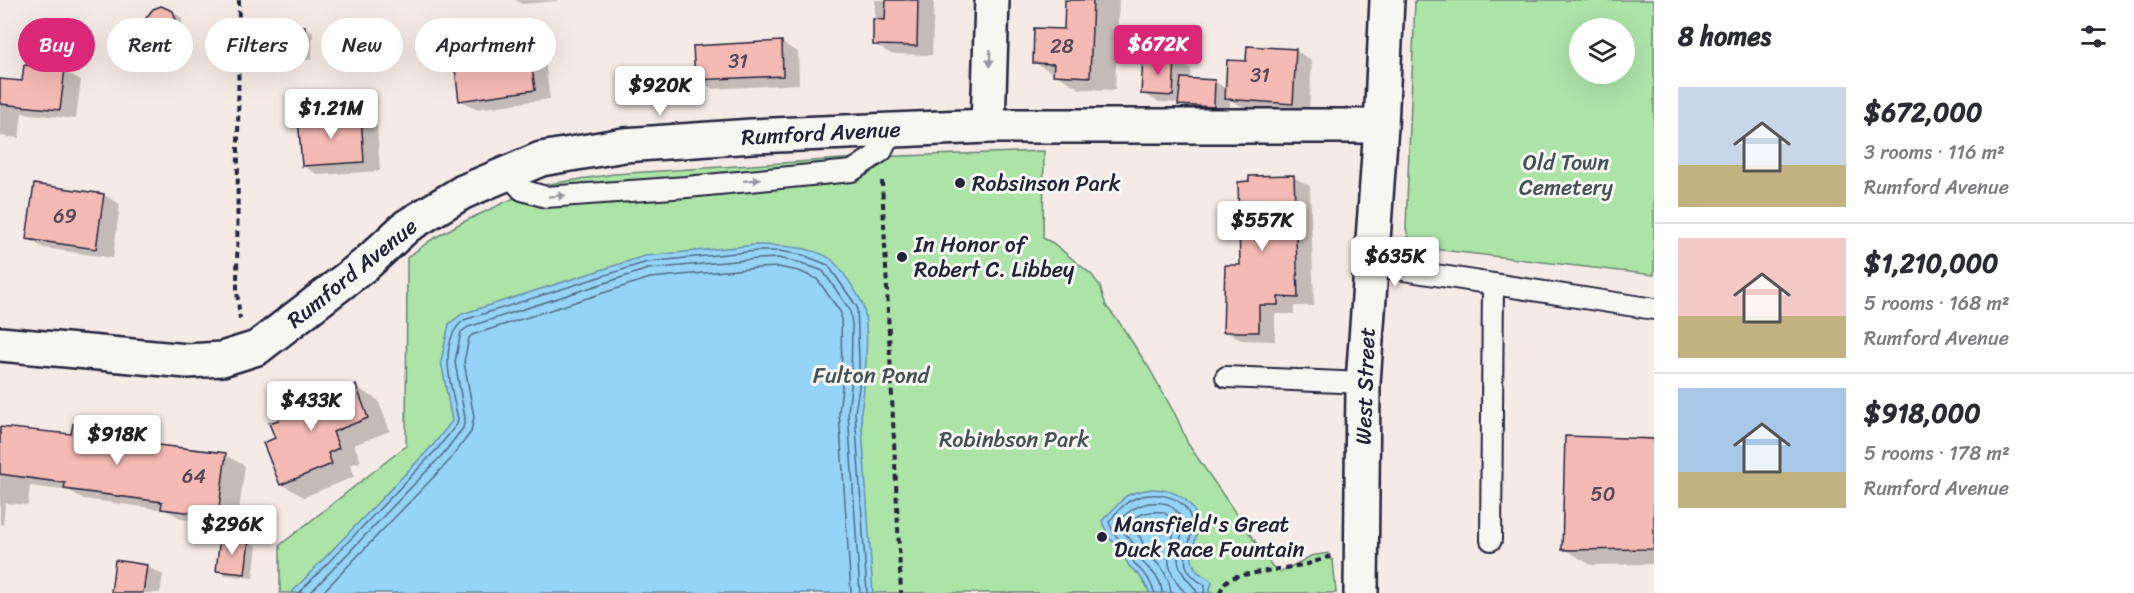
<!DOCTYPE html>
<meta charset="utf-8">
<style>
body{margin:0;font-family:Sriracha,sans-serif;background:#f7f7f7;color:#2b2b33;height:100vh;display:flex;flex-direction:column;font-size:22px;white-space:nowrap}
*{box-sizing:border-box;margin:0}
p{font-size:20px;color:#7c7c81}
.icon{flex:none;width:33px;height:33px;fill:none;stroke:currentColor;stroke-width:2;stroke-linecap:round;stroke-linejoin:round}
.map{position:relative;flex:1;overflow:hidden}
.drawer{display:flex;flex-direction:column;background:#fff;width:480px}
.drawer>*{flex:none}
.guide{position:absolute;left:18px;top:18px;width:570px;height:54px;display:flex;gap:12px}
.controls{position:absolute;left:1569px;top:18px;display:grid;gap:12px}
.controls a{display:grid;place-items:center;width:66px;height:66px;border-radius:50%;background:#fff;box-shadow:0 6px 24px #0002;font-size:30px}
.price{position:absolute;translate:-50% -51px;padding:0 14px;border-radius:6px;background:#fff;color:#222;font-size:20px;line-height:39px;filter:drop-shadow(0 2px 3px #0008)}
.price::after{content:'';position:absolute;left:50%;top:36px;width:18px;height:14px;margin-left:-9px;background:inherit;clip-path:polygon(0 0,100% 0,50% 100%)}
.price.on{background:#db2777;color:#fff}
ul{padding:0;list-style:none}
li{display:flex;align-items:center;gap:18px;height:150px;padding:0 24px}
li+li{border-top:2px solid #e1e1e2}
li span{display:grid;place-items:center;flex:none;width:168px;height:120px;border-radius:0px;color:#555}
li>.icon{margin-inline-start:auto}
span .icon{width:72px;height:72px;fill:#fffc;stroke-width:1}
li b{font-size:26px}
h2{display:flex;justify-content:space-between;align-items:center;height:72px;padding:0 24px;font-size:26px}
.pill{padding:0 21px;border-radius:27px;background:#fff;box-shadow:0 6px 24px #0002;font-size:21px;line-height:54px}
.pill.on{background:#db2777;color:#fff}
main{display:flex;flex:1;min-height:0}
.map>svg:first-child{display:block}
</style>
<main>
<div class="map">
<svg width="1654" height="593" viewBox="0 0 1654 593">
<rect width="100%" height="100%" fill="#f6eae6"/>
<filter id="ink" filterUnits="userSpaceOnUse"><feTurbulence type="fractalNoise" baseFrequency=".0167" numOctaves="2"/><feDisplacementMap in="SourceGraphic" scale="12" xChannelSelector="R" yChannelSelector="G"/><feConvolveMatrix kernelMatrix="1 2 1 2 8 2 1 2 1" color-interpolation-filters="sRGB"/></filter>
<g filter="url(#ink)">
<!-- green -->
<g fill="#ace4a8" stroke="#678372" stroke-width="1.5" fill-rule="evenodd">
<path d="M1415 0H1654V275L1416 247 1409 240 1406 228ZM1580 28H1624V74H1580Z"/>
<path d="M1044 151 1043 238 1053 243 1092 275 1100 286 1106 306 1119 322 1149 368 1177 418 1188 444 1272 566 1281 572 1311 556 1328 553 1329 559 1333 560 1336 593H280V545L406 446 407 258 431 240 461 223 535 188 549 184 614 174 872 157Z"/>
</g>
<!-- water -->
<g fill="#95d4f7" stroke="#678dac" stroke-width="1.5">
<path d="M756 245C778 245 814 246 832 260 840 267 860 296 863 306 870 329 865 387 861 412L873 593H291L434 444 452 421 441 361 449 324 462 314 645 256Z"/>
<path d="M1152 489C1177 489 1200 503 1197 531 1196 543 1189 552 1193 563 1196 575 1205 575 1212 582L1209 593H1150L1140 576 1129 566 1121 549 1109 538 1102 521 1126 496 1136 492Z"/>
</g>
<!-- shadow -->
<g fill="#0003">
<path d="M515 0H557V1L522 4Z"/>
<path d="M875 0H934L932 55 891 54 874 44Z"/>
<path d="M1067 0H1119L1115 90 1080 89 1034 62 1066 31Z"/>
<path d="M172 12 181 17 183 25 180 37 167 39 158 34Z"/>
<path d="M277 26 305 27 313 32 312 60 285 59 276 54Z"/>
<path d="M782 43 798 52 799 84 713 89 696 79Z"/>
<path d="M528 45 544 54 550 99 476 109 460 100Z"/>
<path d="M1296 51 1312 60 1309 112 1243 107 1230 100V116L1196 114 1180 103 1159 102 1142 93 1175 59 1191 69 1190 80 1215 82 1227 89 1247 63Z"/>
<path d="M64 71 81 80 76 119 22 113 19 138 0 136V80L23 83Z"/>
<path d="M361 115 377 125 380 171 319 175 303 166Z"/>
<path d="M1293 177 1310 186 1314 306H1294V314H1275V341L1241 340 1225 331 1242 266Z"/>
<path d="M35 186 104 195 120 204 113 258 44 248 28 239Z"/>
<path d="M355 387 378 400 390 431 354 445 361 461 350 465 354 477 304 497 281 484 277 439 281 420 315 394 325 399Z"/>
<path d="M74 426 133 434 152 445 225 455 245 466 237 526 182 519 166 510 84 499 70 491 30 486 28 505 5 503 3 525 0 524V428L73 436Z"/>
<path d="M1640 437 1654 438V564L1591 565 1564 549Z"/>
<path d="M222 538 249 542 257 546 253 578 226 575 218 570Z"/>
<path d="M146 566 163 575 160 593H113Z"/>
</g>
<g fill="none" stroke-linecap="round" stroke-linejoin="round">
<!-- shore -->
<g stroke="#506986" stroke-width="1.5">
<path d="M299 593 438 448 457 424 458 419C452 390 436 342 464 320L647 262 756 251H779L803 255 828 265 857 307 859 360V388L855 412 867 593"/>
<path d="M310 593 443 454 463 428 465 418 455 362 461 332 468 327 648 269 757 259 778 258 801 263 823 271 850 310 852 324 851 387 848 412 860 593"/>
<path d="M322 593 450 460 471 432 474 417 464 362 469 338 472 335 650 278 757 268 778 267 799 271 817 279 841 313 842 387 839 412 851 593"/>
<path d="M1155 593 1148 578 1134 563 1126 546 1114 534 1109 522C1114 515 1121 507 1128 502 1148 489 1184 493 1191 519 1197 546 1167 564 1205 585L1204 593"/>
<path d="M1162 593C1161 573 1146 570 1139 557 1136 551 1135 545 1130 539 1126 534 1121 531 1118 525 1128 507 1148 499 1168 504 1198 525 1172 539 1179 565 1182 578 1195 585 1197 593"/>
<path d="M1171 593 1169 582 1162 568 1148 554 1140 537 1130 526C1135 512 1151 511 1164 512L1174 522C1176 531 1172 537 1170 546 1165 563 1173 582 1186 593"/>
</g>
</g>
<!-- building -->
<g fill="#f6bab4" stroke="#22223b" stroke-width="1.5">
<path d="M886 0H918L917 46 873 45V19L885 20Z"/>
<path d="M1065 0H1093L1090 77 1053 75 1054 64 1033 63 1034 28 1064 29Z"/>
<path d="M161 6 173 11 176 20 172 33 158 36 149 29 146 18 153 9Z"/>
<path d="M276 24 305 26 304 56 275 55Z"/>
<path d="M782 41 783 76 695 80 693 46Z"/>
<path d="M529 43 535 90 459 101 453 53Z"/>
<path d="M1247 46 1296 49 1293 104 1225 99 1227 60 1246 61Z"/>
<path d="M1143 56 1175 58 1173 96 1141 94Z"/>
<path d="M24 65 65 69 60 110 0 104V79L22 81Z"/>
<path d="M1181 78 1215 80 1214 107 1178 105Z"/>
<path d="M361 114 364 162 302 166 298 118Z"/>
<path d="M1294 175 1298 298 1278 297V305H1259V332H1223L1225 265H1240L1238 182 1249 181V176Z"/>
<path d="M34 184 104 194 96 249 26 239Z"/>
<path d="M356 385 368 418 333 432 339 448 328 453 332 464 280 485 263 443 275 438 269 423 279 420 275 408 315 392 318 400Z"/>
<path d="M73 424 133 432 132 442 226 453 218 516 161 509 162 502 64 489 65 483 0 474V427L71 434Z"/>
<path d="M1565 436 1654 439V549L1562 550Z"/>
<path d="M220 537 249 540 245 574 216 571Z"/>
<path d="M115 560 147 565 143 593H111Z"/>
</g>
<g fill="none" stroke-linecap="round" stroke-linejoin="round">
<defs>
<g id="lane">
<path d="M507 173 522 190 546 197 687 187 852 171 882 151 890 130"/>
<path d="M1371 265 1654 309"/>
<path d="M1226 377 1363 383"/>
<path d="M1491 540 1493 284"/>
</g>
<g id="street">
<path d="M988 126 992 0"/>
<path d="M0 344 187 361 222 359 257 348 366 264 407 226 463 192 541 159 624 145 752 136 988 126H1381"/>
</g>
<path id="secondary" d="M1361 593 1363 383 1381 126 1387 0"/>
</defs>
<!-- lane casing -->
<use href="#lane" stroke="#22223b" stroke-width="24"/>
<!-- street casing -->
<use href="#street" stroke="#22223b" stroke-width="38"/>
<!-- secondary casing -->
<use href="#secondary" stroke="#22223b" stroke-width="38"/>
<!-- path -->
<g stroke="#22223b" stroke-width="4" stroke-dasharray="6 4.5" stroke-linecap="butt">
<path d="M239 0 237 291 240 319"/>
<path d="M882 181 901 593"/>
<path d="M1220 593C1223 583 1227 579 1237 576L1308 564 1331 556"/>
</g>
<!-- lane -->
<use href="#lane" stroke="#f6f6f2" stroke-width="20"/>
<!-- street -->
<use href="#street" stroke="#f6f6f2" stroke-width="33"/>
<!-- secondary -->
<use href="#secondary" stroke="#f6f6f2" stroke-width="33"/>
</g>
<!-- one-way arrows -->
<defs><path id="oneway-solid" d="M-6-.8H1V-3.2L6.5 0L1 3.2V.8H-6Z" transform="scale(1.5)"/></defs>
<g fill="#9797a0">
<use href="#oneway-solid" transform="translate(990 58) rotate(92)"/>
<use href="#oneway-solid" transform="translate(752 180) rotate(-6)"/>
<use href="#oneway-solid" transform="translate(557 196) rotate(-4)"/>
</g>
</g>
<!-- markers -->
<g fill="#22223b" stroke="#f6f6f2" stroke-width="2">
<circle cx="960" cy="183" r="6"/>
<circle cx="902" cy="257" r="6"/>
<circle cx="1102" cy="537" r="6"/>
</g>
<g text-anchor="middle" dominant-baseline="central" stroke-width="6" stroke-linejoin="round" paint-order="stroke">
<!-- number labels -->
<g font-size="20" fill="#574859">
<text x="1062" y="46">28</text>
<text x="738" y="61">31</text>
<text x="1260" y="75">31</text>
<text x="65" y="216">69</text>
<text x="194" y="476">64</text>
<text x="1603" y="494">50</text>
</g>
<!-- street labels -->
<g font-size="22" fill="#22223b" stroke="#f6f6f2">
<text transform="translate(821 133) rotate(-3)">Rumford Avenue</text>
<text transform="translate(352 273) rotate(-39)">Rumford Avenue</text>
<text transform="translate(1365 386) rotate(-88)">West Street</text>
</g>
<!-- park labels -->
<g font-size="22" fill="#445256" stroke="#f6f6f2">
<text x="1566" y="162">Old Town<tspan x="1566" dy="25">Cemetery</tspan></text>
<text x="871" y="375">Fulton Pond</text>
<text x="1014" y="439">Robinbson Park</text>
</g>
<!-- poi labels -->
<g font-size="22" fill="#22223b" stroke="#f6f6f2" text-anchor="start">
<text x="972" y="183">Robsinson Park</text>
<text x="914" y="244">In Honor of<tspan x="914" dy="25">Robert C. Libbey</tspan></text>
<text x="1114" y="524">Mansfield's Great<tspan x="1114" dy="25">Duck Race Fountain</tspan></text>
</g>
</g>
</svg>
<div class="controls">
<a><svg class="icon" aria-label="layers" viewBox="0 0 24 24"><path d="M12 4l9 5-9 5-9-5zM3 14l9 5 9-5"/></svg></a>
</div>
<b class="price on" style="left:1158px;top:76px">$672K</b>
<b class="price" style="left:660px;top:117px">$920K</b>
<b class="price" style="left:331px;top:140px">$1.21M</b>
<b class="price" style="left:1262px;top:252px">$557K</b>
<b class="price" style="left:1395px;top:288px">$635K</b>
<b class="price" style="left:311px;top:432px">$433K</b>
<b class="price" style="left:117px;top:466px">$918K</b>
<b class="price" style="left:232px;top:556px">$296K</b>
<div class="guide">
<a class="pill on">Buy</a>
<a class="pill">Rent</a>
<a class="pill">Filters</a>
<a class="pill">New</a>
<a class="pill">Apartment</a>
</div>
</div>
<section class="drawer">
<h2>8 homes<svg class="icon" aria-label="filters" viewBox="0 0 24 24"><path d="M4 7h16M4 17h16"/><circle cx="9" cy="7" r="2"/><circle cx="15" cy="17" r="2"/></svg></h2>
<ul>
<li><span style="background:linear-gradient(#c9d6e8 65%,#c2b280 0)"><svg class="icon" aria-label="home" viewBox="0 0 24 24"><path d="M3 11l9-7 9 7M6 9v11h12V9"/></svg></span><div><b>$672,000</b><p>3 rooms · 116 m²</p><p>Rumford Avenue</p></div></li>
<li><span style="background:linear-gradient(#f6c9c9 65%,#c2b280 0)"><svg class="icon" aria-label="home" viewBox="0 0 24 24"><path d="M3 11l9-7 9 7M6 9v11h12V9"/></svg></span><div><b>$1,210,000</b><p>5 rooms · 168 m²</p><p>Rumford Avenue</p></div></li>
<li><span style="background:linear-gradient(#a9c7e8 70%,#c2b280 0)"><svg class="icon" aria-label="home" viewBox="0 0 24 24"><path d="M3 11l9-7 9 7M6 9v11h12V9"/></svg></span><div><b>$918,000</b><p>5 rooms · 178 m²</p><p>Rumford Avenue</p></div></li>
</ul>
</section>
</main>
